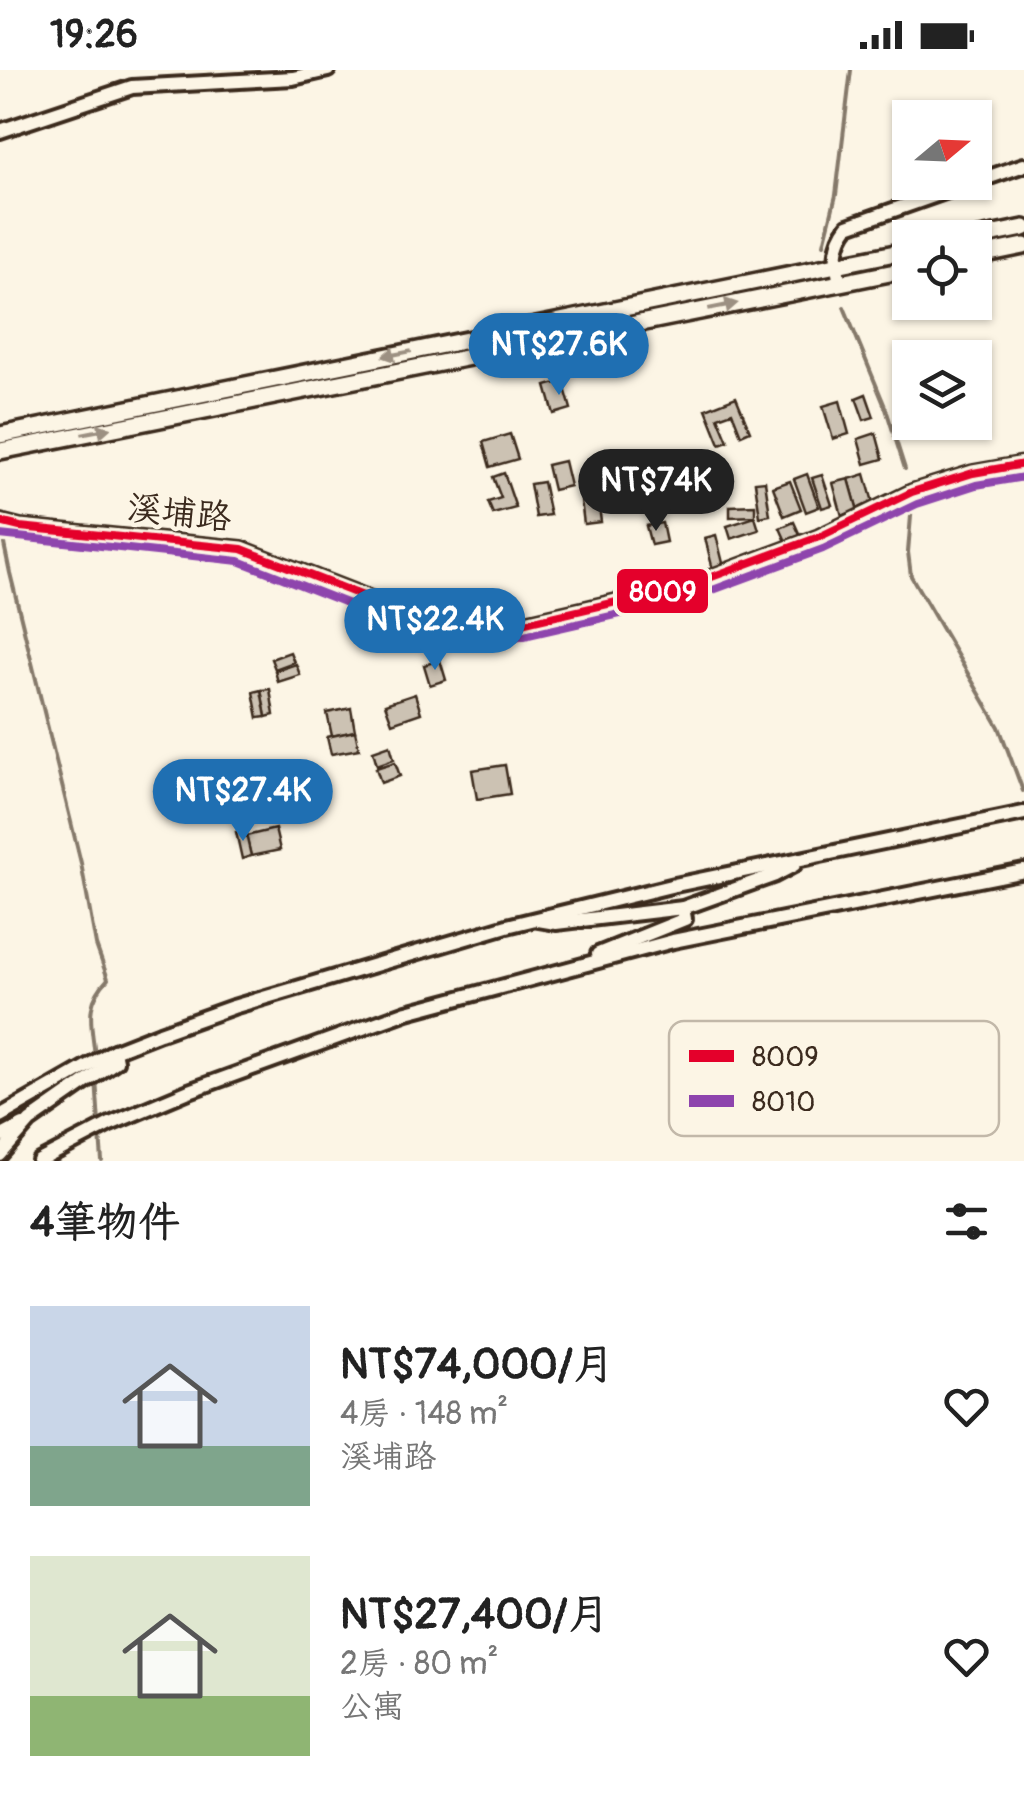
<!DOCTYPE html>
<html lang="zh-TW">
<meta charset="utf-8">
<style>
body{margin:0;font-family:Pangolin,"LXGW WenKai TC",sans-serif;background:#f6f6f6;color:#222;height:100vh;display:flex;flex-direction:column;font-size:38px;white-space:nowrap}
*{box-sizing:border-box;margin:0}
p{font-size:32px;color:#767676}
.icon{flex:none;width:55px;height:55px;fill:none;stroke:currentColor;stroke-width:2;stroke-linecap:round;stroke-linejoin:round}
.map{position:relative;height:1091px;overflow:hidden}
.sheet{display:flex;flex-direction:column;background:#fff;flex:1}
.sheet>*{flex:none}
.needle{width:65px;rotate:71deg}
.controls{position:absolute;left:892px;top:30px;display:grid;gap:20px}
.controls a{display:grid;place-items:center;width:100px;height:100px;border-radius:0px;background:#fff;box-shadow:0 2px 8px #0004;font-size:50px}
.price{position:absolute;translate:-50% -85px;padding:0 22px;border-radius:35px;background:#1f6fb2;color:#fff;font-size:32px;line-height:65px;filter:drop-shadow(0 2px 5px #0008)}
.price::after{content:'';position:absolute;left:50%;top:60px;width:30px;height:22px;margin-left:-15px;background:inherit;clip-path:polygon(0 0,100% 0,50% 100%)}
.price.current{background:#222;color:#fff}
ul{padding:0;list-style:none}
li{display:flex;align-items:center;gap:30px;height:250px;padding:0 30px}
li span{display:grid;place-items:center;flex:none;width:280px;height:200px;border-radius:0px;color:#555}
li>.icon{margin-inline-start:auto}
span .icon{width:120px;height:120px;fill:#fffc;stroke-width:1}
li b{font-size:42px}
h2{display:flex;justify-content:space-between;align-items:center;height:120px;padding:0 30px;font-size:42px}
.status{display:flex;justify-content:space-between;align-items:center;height:70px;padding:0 50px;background:#fff;direction:ltr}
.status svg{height:28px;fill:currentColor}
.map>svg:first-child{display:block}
</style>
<div class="status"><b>19:26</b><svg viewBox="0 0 49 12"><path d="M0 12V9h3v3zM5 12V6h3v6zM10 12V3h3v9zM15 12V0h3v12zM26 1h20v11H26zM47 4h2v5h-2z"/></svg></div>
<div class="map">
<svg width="1024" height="1091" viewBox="0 0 1024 1091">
<rect width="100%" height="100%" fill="#fcf5e5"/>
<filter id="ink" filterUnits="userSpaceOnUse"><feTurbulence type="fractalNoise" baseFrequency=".01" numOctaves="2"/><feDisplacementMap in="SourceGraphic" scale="20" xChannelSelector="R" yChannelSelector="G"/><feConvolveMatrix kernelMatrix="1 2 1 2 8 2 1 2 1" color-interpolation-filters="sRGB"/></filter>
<g filter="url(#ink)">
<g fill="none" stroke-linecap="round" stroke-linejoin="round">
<!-- stream -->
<g stroke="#85796b" stroke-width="4">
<path d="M824 174 836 125 851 0"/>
<path d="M844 237 886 339 905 399"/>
<path d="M912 434 908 482 911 506 999 657 1023 721"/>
<path d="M12 463 4 474 10 503 81 793 96 875 108 909C82 936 93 956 95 989"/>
<path d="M96 1009 99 1054"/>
<path d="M100 1064 102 1091"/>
</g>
</g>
<!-- building -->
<g fill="#ccc2b3" stroke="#3b2a1e" stroke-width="2.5">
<path d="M563 311 571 339 554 344 546 316Z"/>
<path d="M866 324 874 347 864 350 856 328Z"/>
<path d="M736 327 750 361 741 365 732 342 718 347 728 371 720 374 706 339Z"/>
<path d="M840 331 849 364 833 369 823 336Z"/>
<path d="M876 363 883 389 865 394 858 369Z"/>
<path d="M510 364 518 389 490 397 483 372Z"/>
<path d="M564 391 570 416 553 420 547 395Z"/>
<path d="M504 403 516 438 493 444 488 432 501 428 493 407Z"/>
<path d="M807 404 819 437 806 442 794 409Z"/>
<path d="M865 404 874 436 858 441 849 409Z"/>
<path d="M822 405 832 435 822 438 812 408Z"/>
<path d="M849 409 858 441 842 446 833 413Z"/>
<path d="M765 411 770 445 760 447 755 412Z"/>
<path d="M790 411 801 439 784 446 773 417Z"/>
<path d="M543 412 550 445 536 447 530 414Z"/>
<path d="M597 420 601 452 584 454 580 422Z"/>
<path d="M755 435V446L730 447V436Z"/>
<path d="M755 447 759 460 731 469 727 456Z"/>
<path d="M794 452 804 474 790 480 780 458Z"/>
<path d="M662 453 666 472 651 475 646 456Z"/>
<path d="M716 465 724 497 713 500 705 468Z"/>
<path d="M290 582 294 592 275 599 271 589Z"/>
<path d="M440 590 446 610 430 615 424 595Z"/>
<path d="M296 594 300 605 278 612 275 601Z"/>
<path d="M270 619 274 645 266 647 261 620Z"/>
<path d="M261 620 266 647 258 648 253 622Z"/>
<path d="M415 624 421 643 392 653 385 634Z"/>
<path d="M351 638 355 661 332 666 327 643Z"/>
<path d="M355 661 359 679 331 684 327 667Z"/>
<path d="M390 675 394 689 377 695 373 681Z"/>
<path d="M395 692 400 706 381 713 376 698Z"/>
<path d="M505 695 510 724 477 729 472 700Z"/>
<path d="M244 696 250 723 243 725 236 698Z"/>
<path d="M279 732 296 735 294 750 277 748Z"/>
<path d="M275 759 280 780 251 786 246 766Z"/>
<path d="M245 760 251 786 242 789 236 762Z"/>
</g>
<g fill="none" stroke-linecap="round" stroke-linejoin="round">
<defs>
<g id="minor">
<path d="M0 61 132 17 293 8 328 0"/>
<path d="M975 112 1024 95"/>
<path d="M840 213C835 191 834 174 848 156L973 112"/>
<path d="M0 452 20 457 242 479 443 557 467 563 495 560 690 515 819 467 912 422 973 403 1024 394"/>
<path d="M538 850 556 853 683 838 775 805 794 795"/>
<path d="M598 884 685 849 683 838"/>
<path d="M0 1046 114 981 160 963 233 937 507 856 675 815 1024 743"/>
<path d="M0 1067 23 1055"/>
<path d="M0 1085 30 1051 116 991 114 981"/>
<path d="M39 1091 110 1054 189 1021 407 942 673 871 1024 801"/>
</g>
<g id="major">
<path d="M975 168 1024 158"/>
<path d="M975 186 1024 176"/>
<path d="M0 365 910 180"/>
<path d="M0 381 910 199"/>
</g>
</defs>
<!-- minor casing -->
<use href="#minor" stroke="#3b2a1e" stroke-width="20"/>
<!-- major casing -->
<use href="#major" stroke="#3b2a1e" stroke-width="22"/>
<!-- minor -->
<use href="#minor" stroke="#fcf5e5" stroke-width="12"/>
<!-- major -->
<use href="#major" stroke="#fcf5e5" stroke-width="15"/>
<defs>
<path id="bus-1" d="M0 452 20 457 242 479 443 557 467 563 495 560 690 515 819 467 912 422 973 403 1024 394"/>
<path id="bus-2" d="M0 465 239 491 438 569 466 575 498 572 694 527 823 479 917 434 976 415 1024 407"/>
</defs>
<!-- bus-1 casing -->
<use href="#bus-1" stroke="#fcf5e5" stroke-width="15"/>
<!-- bus-2 casing -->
<use href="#bus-2" stroke="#fcf5e5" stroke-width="15"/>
<!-- bus-1 -->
<use href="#bus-1" stroke="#e4002b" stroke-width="8"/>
<!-- bus-2 -->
<use href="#bus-2" stroke="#8e44ad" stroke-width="8"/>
</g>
<!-- one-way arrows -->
<defs><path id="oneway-solid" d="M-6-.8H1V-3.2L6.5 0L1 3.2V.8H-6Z" transform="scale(2.5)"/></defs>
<g fill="#9c9082">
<use href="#oneway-solid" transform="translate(723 236) rotate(-11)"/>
<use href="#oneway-solid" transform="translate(397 284) rotate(169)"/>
<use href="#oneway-solid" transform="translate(96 361) rotate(-11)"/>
</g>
</g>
<g text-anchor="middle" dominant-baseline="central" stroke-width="9" stroke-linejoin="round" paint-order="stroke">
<!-- street labels -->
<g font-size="35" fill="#3b2a1e" stroke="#fcf5e5">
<text transform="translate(179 443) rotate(6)">溪埔路</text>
</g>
</g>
<!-- legend -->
<rect x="669" y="951" width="330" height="115" rx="15" fill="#fcf5e5" stroke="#c2b8a9" stroke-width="2.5"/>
<rect x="689" y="980" width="45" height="12" fill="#e4002b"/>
<rect x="689" y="1025" width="45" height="12" fill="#8e44ad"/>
<g font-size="28" fill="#3b2a1e">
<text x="752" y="996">8009</text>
<text x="752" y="1041">8010</text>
</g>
<rect stroke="#fcf5e5" stroke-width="4" x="615" y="497" width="95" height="48" rx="10" fill="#e4002b"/>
<g font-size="28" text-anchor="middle" font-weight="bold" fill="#fff">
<text x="663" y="531">8009</text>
</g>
</svg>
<div class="controls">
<a><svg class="needle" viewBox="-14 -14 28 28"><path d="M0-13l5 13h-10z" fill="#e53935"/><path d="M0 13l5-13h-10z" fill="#767676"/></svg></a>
<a><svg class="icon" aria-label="locate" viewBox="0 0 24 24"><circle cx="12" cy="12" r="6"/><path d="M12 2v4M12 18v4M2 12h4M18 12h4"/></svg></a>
<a><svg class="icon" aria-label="layers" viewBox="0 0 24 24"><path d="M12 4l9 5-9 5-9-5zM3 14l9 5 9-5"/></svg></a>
</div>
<b class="price" style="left:559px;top:328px">NT$27.6K</b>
<b class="price current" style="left:656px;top:464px">NT$74K</b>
<b class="price" style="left:435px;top:603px">NT$22.4K</b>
<b class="price" style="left:243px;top:774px">NT$27.4K</b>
</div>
<section class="sheet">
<h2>4筆物件<svg class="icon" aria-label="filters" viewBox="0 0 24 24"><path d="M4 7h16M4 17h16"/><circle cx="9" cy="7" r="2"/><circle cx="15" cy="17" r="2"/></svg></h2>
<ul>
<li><span style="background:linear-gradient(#c9d6e8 70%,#7fa58c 0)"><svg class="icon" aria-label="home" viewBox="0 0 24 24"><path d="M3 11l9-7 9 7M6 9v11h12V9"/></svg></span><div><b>NT$74,000/月</b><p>4房 · 148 m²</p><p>溪埔路</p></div><svg class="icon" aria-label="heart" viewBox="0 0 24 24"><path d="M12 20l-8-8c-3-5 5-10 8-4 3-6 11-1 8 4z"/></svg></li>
<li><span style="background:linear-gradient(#dfe7d0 70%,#8fb573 0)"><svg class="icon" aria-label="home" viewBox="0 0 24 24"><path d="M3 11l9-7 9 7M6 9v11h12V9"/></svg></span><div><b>NT$27,400/月</b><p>2房 · 80 m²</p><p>公寓</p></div><svg class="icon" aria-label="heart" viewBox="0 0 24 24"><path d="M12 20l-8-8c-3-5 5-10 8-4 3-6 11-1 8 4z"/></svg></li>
</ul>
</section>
